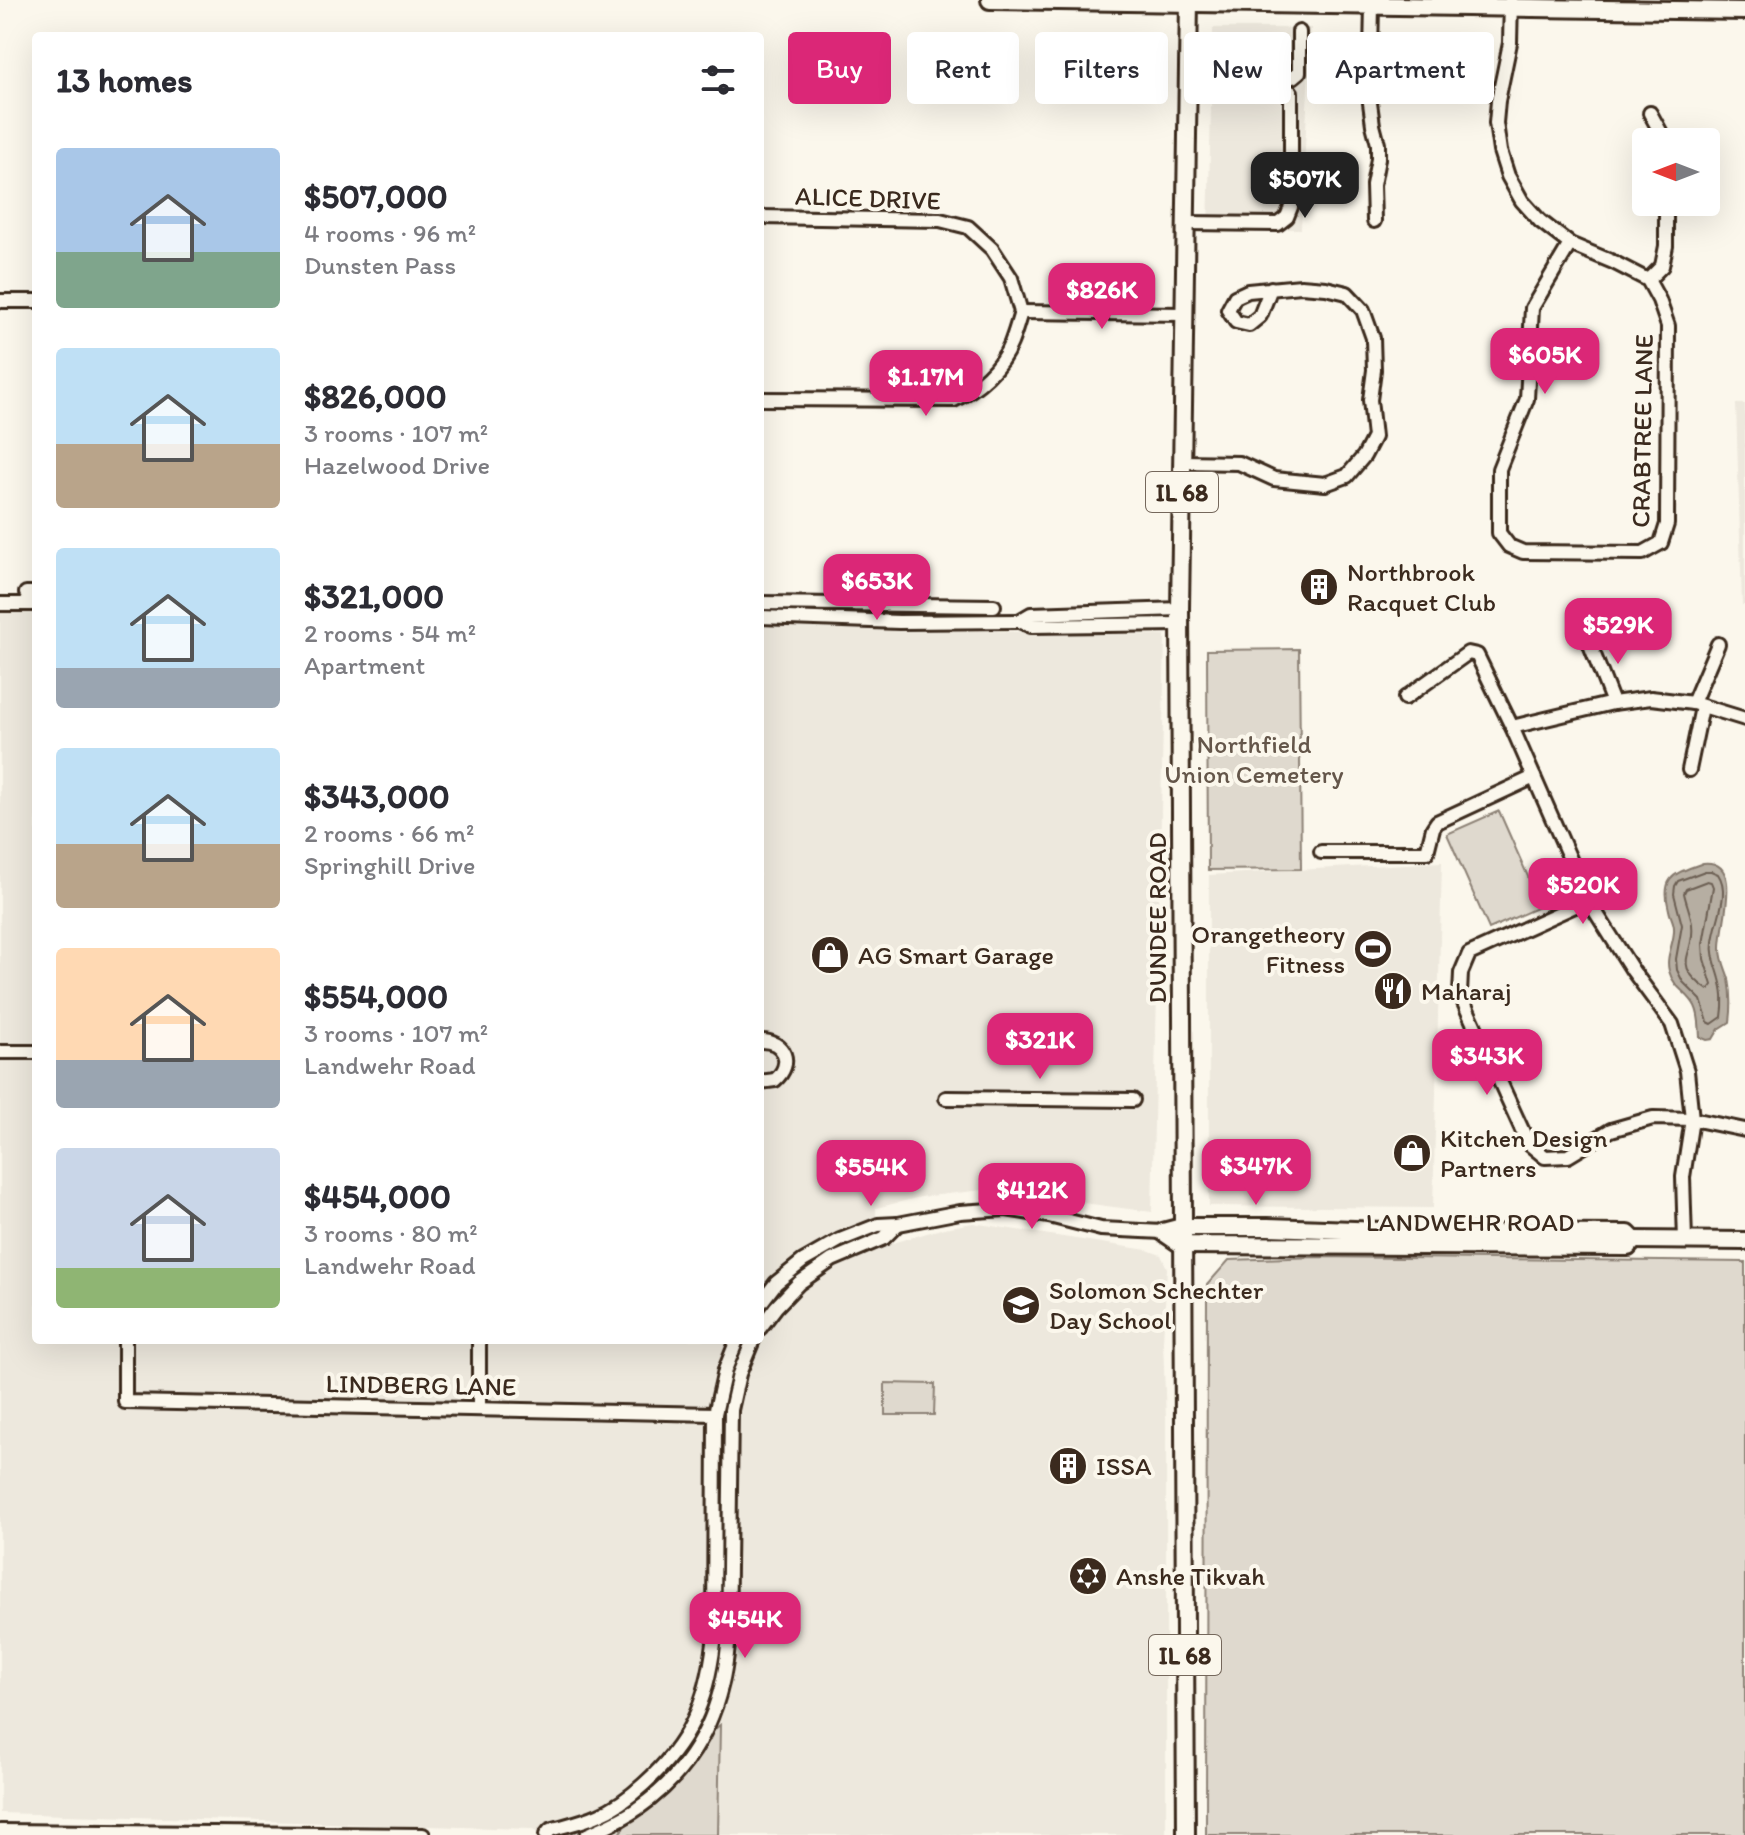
<!DOCTYPE html>
<meta charset="utf-8">
<style>
body{margin:0;font-family:Itim,sans-serif;background:#f7f7f7;color:#2b2b33;height:100vh;display:flex;flex-direction:column;font-size:30px;white-space:nowrap}
*{box-sizing:border-box;margin:0}
p{font-size:26px;color:#7c7c81}
.icon{flex:none;width:44px;height:44px;fill:none;stroke:currentColor;stroke-width:2;stroke-linecap:round;stroke-linejoin:round}
.map{position:relative;flex:1;overflow:hidden}
.details{position:absolute;left:32px;top:32px;width:732px;height:1312px;display:flex;flex-direction:column;background:#fff;border-radius:8px;box-shadow:0 8px 32px #0002}
.details>*{flex:none}
.top-card{position:absolute;left:788px;top:32px;width:760px;height:72px;display:flex;gap:16px}
.needle{width:52px;rotate:270deg}
.tools{position:absolute;left:1632px;top:128px;display:grid;gap:16px}
.tools a{display:grid;place-items:center;width:88px;height:88px;border-radius:8px;background:#fff;box-shadow:0 8px 32px #0002;font-size:40px}
.price{position:absolute;translate:-50% -68px;padding:0 18px;border-radius:16px;background:#db2777;color:#fff;font-size:26px;line-height:52px;filter:drop-shadow(0 2px 4px #0008)}
.price::after{content:'';position:absolute;left:50%;top:48px;width:24px;height:18px;margin-left:-12px;background:inherit;clip-path:polygon(0 0,100% 0,50% 100%)}
.price.on{background:#222;color:#fff}
ul{padding:0;list-style:none}
li{display:flex;align-items:center;gap:24px;height:200px;padding:0 24px}
li span{display:grid;place-items:center;flex:none;width:224px;height:160px;border-radius:8px;color:#555}
li>.icon{margin-inline-start:auto}
span .icon{width:96px;height:96px;fill:#fffc;stroke-width:1}
li b{font-size:34px}
h2{display:flex;justify-content:space-between;align-items:center;height:96px;padding:0 24px;font-size:34px}
.pill{padding:0 28px;border-radius:8px;background:#fff;box-shadow:0 8px 32px #0002;font-size:28px;line-height:72px}
.pill.on{background:#db2777;color:#fff}
.map>svg:first-child{display:block}
</style>
<div class="map">
<svg width="1745" height="1835" viewBox="0 0 1745 1835">
<rect width="100%" height="100%" fill="#fbf7ec"/>
<filter id="ink" filterUnits="userSpaceOnUse"><feTurbulence type="fractalNoise" baseFrequency=".0125" numOctaves="2"/><feDisplacementMap in="SourceGraphic" scale="16" xChannelSelector="R" yChannelSelector="G"/><feConvolveMatrix kernelMatrix="1 2 1 2 8 2 1 2 1" color-interpolation-filters="sRGB"/></filter>
<g filter="url(#ink)">
<!-- built -->
<g fill="#ede8dd">
<path d="M1213 28H1311L1301 229 1208 230Z"/>
<path d="M1736 404H1745V605H1742Z"/>
<path d="M0 609 36 610V1340H760V626L1165 635 1152 1212 983 1190 920 1197 876 1208V1248L944 1228 973 1223 1147 1250 1161 1255 1167 1268 1163 1342 1166 1418V1835H542L531 1829 0 1813Z"/>
<path d="M1442 862 1433 1208 1209 1206V875Z"/>
</g>
<!-- green -->
<g fill="#dfd9ce" stroke="#8d8276" stroke-width="2">
<path d="M1299 649 1301 869 1208 870 1207 650Z"/>
<path d="M1499 811 1541 906 1489 929 1447 834Z"/>
<path d="M1317 1257 1745 1262V1835H1206L1207 1285 1229 1260Z"/>
<path d="M885 1383 935 1384 934 1415H885Z"/>
<path d="M720 1725 718 1835H618L625 1826 654 1803 690 1769 709 1734Z"/>
</g>
<!-- water -->
<path fill="#b6aea2" stroke="#85796d" stroke-width="2" d="M1703 863C1745 859 1720 924 1721 949 1721 960 1726 969 1729 979 1732 994 1732 1007 1730 1022L1719 1029 1713 1039 1707 1040 1700 1037C1699 1026 1700 1016 1695 1006 1688 992 1674 989 1669 971 1665 955 1675 943 1674 928 1674 922 1670 916 1669 910 1660 875 1675 874 1703 863Z"/>
<g fill="none" stroke-linecap="round" stroke-linejoin="round">
<!-- shore -->
<g stroke="#6c5f53" stroke-width="2">
<path d="M1705 871H1711L1718 874C1731 893 1715 921 1713 942 1711 955 1717 967 1720 979 1724 992 1724 1004 1722 1017L1712 1024 1708 1022 1701 1000 1683 982 1677 970 1676 959 1682 925 1674 894 1675 886 1678 881Z"/>
<path d="M1707 881 1711 882 1713 887 1703 944 1704 959 1712 985 1708 990C1669 963 1696 956 1692 924 1691 914 1686 903 1684 893L1686 889Z"/>
</g>
<defs>
<g id="minor">
<path d="M1511 0 1510 43 1498 101 1496 123 1500 151 1508 176 1522 201 1540 221 1570 244 1613 262 1648 280 1659 300 1668 326 1667 524 1661 543 1643 553 1523 552 1509 546 1499 533V469L1527 399 1532 308 1570 244"/>
<path d="M1372 5 1370 103 1373 125 1378 144V159L1373 185 1374 221"/>
<path d="M1188 71 1210 72 1222 76 1293 77 1299 72V32"/>
<path d="M1650 113 1666 142"/>
<path d="M760 217 940 220 968 227 992 249 1011 278 1021 312"/>
<path d="M1185 223 1278 224 1287 217 1291 207V92"/>
<path d="M1648 280 1662 266 1666 246V202"/>
<path d="M0 301H36"/>
<path d="M1021 312 1183 314"/>
<path d="M760 399 954 400C978 388 1001 368 1011 343 1015 333 1018 322 1021 312"/>
<path d="M1183 462 1239 463 1274 479 1325 484 1347 476 1364 456 1374 437 1370 400 1374 370 1373 338 1363 310 1347 293 1326 288 1301 286 1248 291 1235 297 1228 310 1236 322 1249 325 1260 316 1271 288"/>
<path d="M26 593H36"/>
<path d="M760 603 994 606"/>
<path d="M0 604H36"/>
<path d="M1180 609 1031 614 1019 621 1031 626 1180 624"/>
<path d="M760 617 899 622 1019 621"/>
<path d="M1589 642 1613 703"/>
<path d="M1405 698 1468 653 1477 655 1512 727 1588 900 1633 971 1672 1024 1687 1071 1692 1119 1683 1177 1685 1241"/>
<path d="M1693 703 1718 644"/>
<path d="M1512 727 1613 703 1651 698 1693 703 1745 719"/>
<path d="M1689 770 1702 707"/>
<path d="M1321 852H1427L1433 828 1437 822 1534 777"/>
<path d="M1588 900 1469 954 1461 973 1460 994 1528 1143 1545 1157 1568 1156 1611 1130 1653 1118 1692 1119 1745 1130"/>
<path d="M760 1041C785 1040 794 1064 775 1080L760 1082"/>
<path d="M0 1052H36"/>
<path d="M946 1098 1133 1100"/>
<path d="M760 1304 776 1283 803 1261 840 1240 878 1225 898 1224 960 1212 1006 1209 1049 1216 1101 1229 1163 1232"/>
<path d="M760 1328 776 1307 799 1283 832 1260 884 1238 898 1224"/>
<path d="M125 1340V1402L715 1414"/>
<path d="M479 1409V1340"/>
<path d="M0 1831 423 1835"/>
<path d="M546 1835 550 1830C566 1825 583 1822 598 1815 615 1808 631 1796 644 1784 689 1744 707 1702 714 1643L715 1414 725 1370 737 1340"/>
<path d="M587 1835C604 1827 622 1820 637 1809 694 1770 722 1712 728 1645L731 1410 739 1374 753 1340"/>
</g>
<g id="major">
<path d="M990 0 1745 11"/>
<path d="M1182 1227H1268L1440 1233 1628 1234 1634 1240 1628 1247 1182 1245 1163 1232Z"/>
<path d="M1634 1240 1745 1241"/>
<path d="M1186 1835 1180 609 1189 0"/>
</g>
</defs>
<!-- minor casing -->
<use href="#minor" stroke="#3b2a1e" stroke-width="18"/>
<!-- major casing -->
<use href="#major" stroke="#3b2a1e" stroke-width="22"/>
<!-- minor -->
<use href="#minor" stroke="#fbf7ec" stroke-width="12"/>
<!-- major -->
<use href="#major" stroke="#fbf7ec" stroke-width="16"/>
</g>
</g>
<!-- icons -->
<defs>
<symbol id="building-disc" viewBox="-11 -11 22 22"><circle r="9.5" fill="#3b2a1e" stroke="#fbf7ec"/><path d="M-4-6H4V6H1V3H-1V6H-4ZM-2.5-4.3h1.7v1.8h-1.7ZM.8-4.3h1.7v1.8H.8ZM-2.5-1h1.7V.8h-1.7ZM.8-1h1.7V.8H.8Z" fill="#fff"/></symbol>
<symbol id="stadium-disc" viewBox="-11 -11 22 22"><circle r="9.5" fill="#3b2a1e" stroke="#fbf7ec"/><path d="M0-5a6.5 5 0 1 0 0 10a6.5 5 0 1 0 0-10ZM-3.5-1.8h7v3.6h-7Z" fill="#fff"/></symbol>
<symbol id="shop-disc" viewBox="-11 -11 22 22"><circle r="9.5" fill="#3b2a1e" stroke="#fbf7ec"/><path d="M-5-2.5h2.3a2.7 3.5 0 0 1 5.4 0H5L5.5 6h-11ZM-1.5-2.5h3a1.5 2.3 0 0 0-3 0Z" fill="#fff"/></symbol>
<symbol id="restaurant-disc" viewBox="-11 -11 22 22"><circle r="9.5" fill="#3b2a1e" stroke="#fbf7ec"/><path d="M-5-6h1v4h1v-4h1v4h1v-4h1v5L-1.5 .5V6h-2V.5L-5-1ZM5-6V6H3V1.5H1.5Q1.5-4 5-6Z" fill="#fff"/></symbol>
<symbol id="school-disc" viewBox="-11 -11 22 22"><circle r="9.5" fill="#3b2a1e" stroke="#fbf7ec"/><path d="M0-5L7-2L0 1L-7-2ZM-4 1L0 2.5L4 1V4Q0 6-4 4Z" fill="#fff"/></symbol>
<symbol id="synagogue-disc" viewBox="-11 -11 22 22"><circle r="9.5" fill="#3b2a1e" stroke="#fbf7ec"/><path d="M0-6.5L5.6 3.2H-5.6ZM0 6.5L5.6-3.2H-5.6Z" fill="#fff"/></symbol>
</defs>
<g fill-rule="evenodd">
<use href="#building-disc" x="1297" y="565" width="44" height="44"/>
<use href="#stadium-disc" x="1351" y="927" width="44" height="44"/>
<use href="#shop-disc" x="808" y="933" width="44" height="44"/>
<use href="#restaurant-disc" x="1371" y="969" width="44" height="44"/>
<use href="#shop-disc" x="1390" y="1131" width="44" height="44"/>
<use href="#school-disc" x="999" y="1283" width="44" height="44"/>
<use href="#building-disc" x="1046" y="1444" width="44" height="44"/>
<use href="#synagogue-disc" x="1066" y="1554" width="44" height="44"/>
</g>
<g text-anchor="middle" dominant-baseline="central" stroke-width="8" stroke-linejoin="round" paint-order="stroke">
<!-- shield labels -->
<g fill="#fbf7ec" stroke="#75685c" stroke-width="2">
<rect x="1146" y="472" width="72" height="40" rx="6"/>
<rect x="1149" y="1635" width="72" height="40" rx="6"/>
</g>
<g font-size="24" font-weight="bold" fill="#3b2a1e">
<text x="1182" y="492">IL 68</text>
<text x="1185" y="1655">IL 68</text>
</g>
<!-- street labels -->
<g font-size="26" fill="#3b2a1e" stroke="#fbf7ec">
<text transform="translate(868 198) rotate(2)">ALICE DRIVE</text>
<text transform="translate(1642 431) rotate(-89)">CRABTREE LANE</text>
<text transform="translate(1157 918) rotate(-90)">DUNDEE ROAD</text>
<text x="1470" y="1222">LANDWEHR ROAD</text>
<text transform="translate(421 1385) rotate(1)">LINDBERG LANE</text>
</g>
<!-- poi labels -->
<g font-size="26" fill="#3b2a1e" stroke="#fbf7ec" text-anchor="start">
<text x="1347" y="572">Northbrook<tspan x="1347" dy="30">Racquet Club</tspan></text>
<text x="1345" y="934" text-anchor="end">Orangetheory<tspan x="1345" dy="30">Fitness</tspan></text>
<text x="858" y="955">AG Smart Garage</text>
<text x="1421" y="991">Maharaj</text>
<text x="1440" y="1138">Kitchen Design<tspan x="1440" dy="30">Partners</tspan></text>
<text x="1049" y="1290">Solomon Schechter<tspan x="1049" dy="30">Day School</tspan></text>
<text x="1096" y="1466">ISSA</text>
<text x="1116" y="1576">Anshe Tikvah</text>
</g>
<!-- park labels -->
<g font-size="26" fill="#64564a" stroke="#fbf7ec">
<text x="1254" y="744">Northfield<tspan x="1254" dy="30">Union Cemetery</tspan></text>
</g>
</g>
</svg>
<div class="tools">
<a><svg class="needle" viewBox="-14 -14 28 28"><path d="M0-13l5 13h-10z" fill="#e53935"/><path d="M0 13l5-13h-10z" fill="#7c7c81"/></svg></a>
</div>
<b class="price on" style="left:1305px;top:220px">$507K</b>
<b class="price" style="left:1102px;top:331px">$826K</b>
<b class="price" style="left:1545px;top:396px">$605K</b>
<b class="price" style="left:926px;top:418px">$1.17M</b>
<b class="price" style="left:877px;top:622px">$653K</b>
<b class="price" style="left:1618px;top:666px">$529K</b>
<b class="price" style="left:1583px;top:926px">$520K</b>
<b class="price" style="left:1040px;top:1081px">$321K</b>
<b class="price" style="left:1487px;top:1097px">$343K</b>
<b class="price" style="left:1256px;top:1207px">$347K</b>
<b class="price" style="left:871px;top:1208px">$554K</b>
<b class="price" style="left:1032px;top:1231px">$412K</b>
<b class="price" style="left:745px;top:1660px">$454K</b>
<div class="top-card">
<a class="pill on">Buy</a>
<a class="pill">Rent</a>
<a class="pill">Filters</a>
<a class="pill">New</a>
<a class="pill">Apartment</a>
</div>
<section class="details">
<h2>13 homes<svg class="icon" aria-label="filters" viewBox="0 0 24 24"><path d="M4 7h16M4 17h16"/><circle cx="9" cy="7" r="2"/><circle cx="15" cy="17" r="2"/></svg></h2>
<ul>
<li><span style="background:linear-gradient(#a9c7e8 65%,#7fa58c 0)"><svg class="icon" aria-label="home" viewBox="0 0 24 24"><path d="M3 11l9-7 9 7M6 9v11h12V9"/></svg></span><div><b>$507,000</b><p>4 rooms · 96 m²</p><p>Dunsten Pass</p></div></li>
<li><span style="background:linear-gradient(#bfe0f5 60%,#b9a48a 0)"><svg class="icon" aria-label="home" viewBox="0 0 24 24"><path d="M3 11l9-7 9 7M6 9v11h12V9"/></svg></span><div><b>$826,000</b><p>3 rooms · 107 m²</p><p>Hazelwood Drive</p></div></li>
<li><span style="background:linear-gradient(#bfe0f5 75%,#9aa5b1 0)"><svg class="icon" aria-label="home" viewBox="0 0 24 24"><path d="M3 11l9-7 9 7M6 9v11h12V9"/></svg></span><div><b>$321,000</b><p>2 rooms · 54 m²</p><p>Apartment</p></div></li>
<li><span style="background:linear-gradient(#bfe0f5 60%,#b9a48a 0)"><svg class="icon" aria-label="home" viewBox="0 0 24 24"><path d="M3 11l9-7 9 7M6 9v11h12V9"/></svg></span><div><b>$343,000</b><p>2 rooms · 66 m²</p><p>Springhill Drive</p></div></li>
<li><span style="background:linear-gradient(#ffd9b3 70%,#9aa5b1 0)"><svg class="icon" aria-label="home" viewBox="0 0 24 24"><path d="M3 11l9-7 9 7M6 9v11h12V9"/></svg></span><div><b>$554,000</b><p>3 rooms · 107 m²</p><p>Landwehr Road</p></div></li>
<li><span style="background:linear-gradient(#c9d6e8 75%,#8fb573 0)"><svg class="icon" aria-label="home" viewBox="0 0 24 24"><path d="M3 11l9-7 9 7M6 9v11h12V9"/></svg></span><div><b>$454,000</b><p>3 rooms · 80 m²</p><p>Landwehr Road</p></div></li>
</ul>
</section>
</div>
